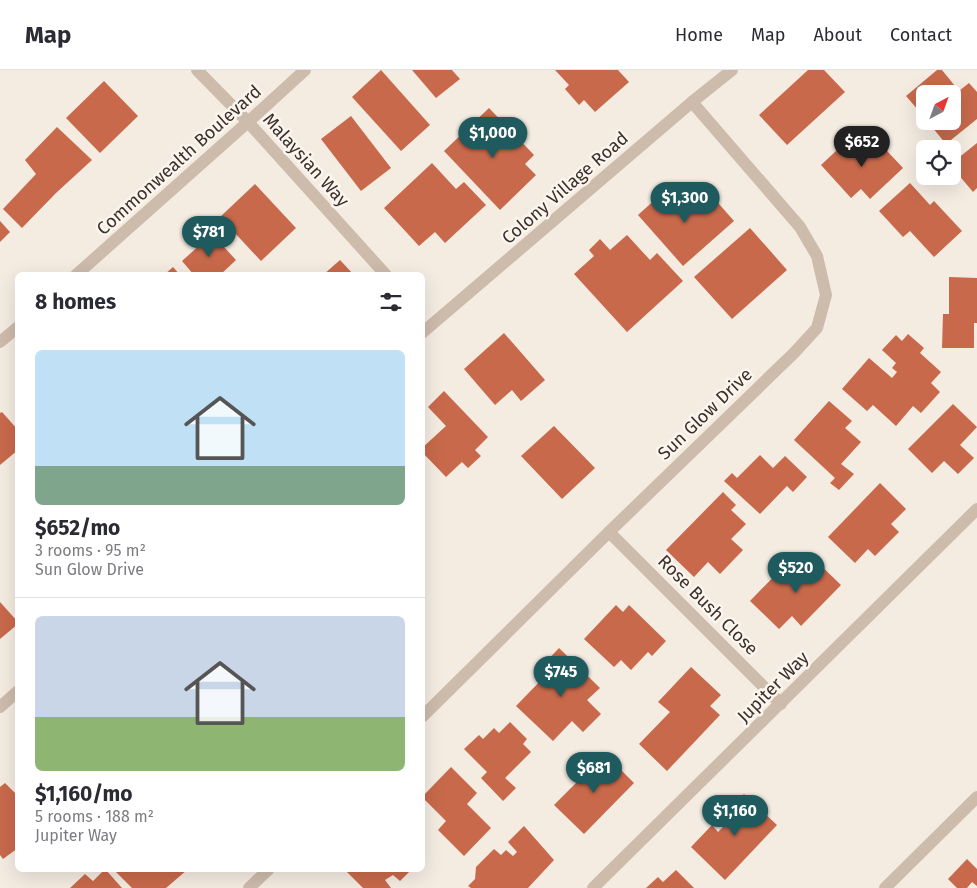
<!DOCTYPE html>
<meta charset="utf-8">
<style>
body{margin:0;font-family:"Fira Sans",sans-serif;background:#f2f2f3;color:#2b2b33;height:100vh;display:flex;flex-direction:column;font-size:19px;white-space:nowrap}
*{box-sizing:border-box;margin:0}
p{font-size:16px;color:#7c7c81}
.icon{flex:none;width:28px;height:28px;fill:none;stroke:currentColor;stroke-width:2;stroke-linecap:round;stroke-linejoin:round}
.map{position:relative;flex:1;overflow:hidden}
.drawer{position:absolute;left:15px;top:202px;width:410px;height:600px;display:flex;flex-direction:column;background:#fff;border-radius:8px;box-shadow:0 5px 20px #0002}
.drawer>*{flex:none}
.needle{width:32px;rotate:41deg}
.tools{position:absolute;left:916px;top:15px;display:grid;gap:10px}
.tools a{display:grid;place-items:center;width:45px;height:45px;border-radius:8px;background:#fff;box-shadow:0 5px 20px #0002;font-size:25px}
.price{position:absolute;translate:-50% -42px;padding:0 11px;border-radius:18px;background:#1f5a5e;color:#fff;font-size:16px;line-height:32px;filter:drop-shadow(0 1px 2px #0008)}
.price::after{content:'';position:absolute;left:50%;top:30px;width:15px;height:11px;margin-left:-8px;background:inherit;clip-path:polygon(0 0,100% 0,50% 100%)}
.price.selected{background:#222;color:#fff}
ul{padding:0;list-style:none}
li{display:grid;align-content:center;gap:10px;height:265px;padding:0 20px}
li+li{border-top:1px solid #e1e1e2}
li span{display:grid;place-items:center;height:155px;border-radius:8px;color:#555}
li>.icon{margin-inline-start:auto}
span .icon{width:90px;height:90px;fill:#fffc;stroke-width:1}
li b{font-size:21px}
h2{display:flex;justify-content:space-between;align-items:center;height:60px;padding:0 20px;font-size:21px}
header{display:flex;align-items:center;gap:30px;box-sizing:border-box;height:70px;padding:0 25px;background:#fff;border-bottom:1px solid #e1e1e2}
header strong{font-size:24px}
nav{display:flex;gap:28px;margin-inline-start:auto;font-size:18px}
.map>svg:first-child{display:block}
</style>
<header>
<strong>Map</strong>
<nav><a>Home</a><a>Map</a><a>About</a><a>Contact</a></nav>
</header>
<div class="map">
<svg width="977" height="818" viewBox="0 0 977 818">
<rect width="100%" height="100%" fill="#f4ebe1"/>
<!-- building -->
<g fill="#c8694b">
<path d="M381 0 430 55 401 81 352 27Z"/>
<path d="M412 0H452L460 9 436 28Z"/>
<path d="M555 0H618L629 12 595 42 584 30 579 35 565 19 569 15Z"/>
<path d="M808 0H824L845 22 787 75 759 45Z"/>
<path d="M937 0H942L959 21 969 13 977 22V49L946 74 927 51H952V24H925V48L906 26Z"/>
<path d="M104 11 138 46 100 83 66 48Z"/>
<path d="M489 38 534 85 525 94 536 105 500 140 444 81Z"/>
<path d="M351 46 391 98 361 121 321 69Z"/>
<path d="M57 57 92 90 56 123 22 158 3 139 36 104 25 90Z"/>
<path d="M874 67 903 98 870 129 861 119 851 128 821 95 850 68 861 80Z"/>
<path d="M977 73V118L973 122 952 97V93Z"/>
<path d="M432 93 456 119 464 112 486 135 445 173 435 162 419 176 384 138Z"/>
<path d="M910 113 930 135 934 131 962 161 934 187 910 161 903 167 879 141Z"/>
<path d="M255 114 296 158 261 191 220 147Z"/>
<path d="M669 117 692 143 712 126 734 151 683 196 638 145Z"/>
<path d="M0 151 10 162 0 172Z"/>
<path d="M750 158 787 200 732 249 694 207Z"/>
<path d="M212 164 236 190 220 205H194L182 191Z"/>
<path d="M627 165 650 190 657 183 683 211 627 262 574 204 594 186 589 180 600 169 610 180Z"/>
<path d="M340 190 354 205H323Z"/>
<path d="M173 197 180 205H164Z"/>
<path d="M949 207 977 208V253H974V278H942L943 244H949Z"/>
<path d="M504 263 545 310 521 331 512 320 495 335 464 299Z"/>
<path d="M908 264 924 278 920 283 941 302 931 313 940 322 921 343 913 336 896 356 873 335 867 341 842 319 869 288 892 308 897 302 892 298 896 293 882 280 896 265 902 271Z"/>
<path d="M444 321 488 367 475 380 481 386 468 398 462 392 446 407 422 382V378L446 356 428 337Z"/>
<path d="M829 331 852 351 845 358 861 372 841 394 854 404 839 420 830 413 835 408 794 370Z"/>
<path d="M953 334 977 357 960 375 974 388 958 404 944 391 932 403 908 379Z"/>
<path d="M2 342 18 360V380L0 395V343Z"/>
<path d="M554 356 595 398 562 429 521 386Z"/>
<path d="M760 385 773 398 785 386 807 407 793 422 787 416 760 444 724 411 732 403 737 408Z"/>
<path d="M880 413 906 439 891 454 899 462 875 486 868 479 855 493 828 467Z"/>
<path d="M723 422 736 435 731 440 746 454 731 469 743 480 720 504 708 492 694 507 666 480Z"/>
<path d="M813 488 841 515 801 556 792 546 779 559 750 531 783 497 794 508Z"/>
<path d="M0 532 18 552V554L0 569Z"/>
<path d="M616 535 623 542 629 535 666 571 652 586 648 582 631 600 621 590 614 597 584 569Z"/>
<path d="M559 578 600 618 587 630 601 644 583 662 572 651 553 671 516 636 547 604 540 598Z"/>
<path d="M691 597 721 625 710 636 720 645 667 701 639 674 670 642 658 632Z"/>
<path d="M510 652 527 669 523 674 531 682 505 708 516 718 503 731 481 708 487 702 464 679 479 665 483 669 494 658 499 663Z"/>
<path d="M605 684 634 713 584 764 554 735Z"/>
<path d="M451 697 477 723 467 734 491 758 464 786 438 760 446 751 422 727Z"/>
<path d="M5 713 18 726V778L3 789 0 785V717Z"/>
<path d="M744 724 777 755 725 810 691 777 712 755 718 762 731 749 725 743Z"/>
<path d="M524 756 554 790 528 818H471L468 816 475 809 476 797 494 779 501 785 506 780 513 786 517 782 508 772Z"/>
<path d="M967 789 977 799V816L972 812 967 818H957L948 809Z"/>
<path d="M104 800H106L122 818H70L85 804 93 811Z"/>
<path d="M114 800H187L166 818H132Z"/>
<path d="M347 800H411L400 811 393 805 385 810 391 818H363L346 801Z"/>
<path d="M676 800 694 818H646L658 807 663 812Z"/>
</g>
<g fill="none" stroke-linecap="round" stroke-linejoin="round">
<!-- minor -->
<g stroke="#cdbbac" stroke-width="12">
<path d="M197 0 248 52 386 205"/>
<path d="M422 263 692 32 732 0"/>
<path d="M609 462 781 634"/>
<path d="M0 637 18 621"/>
<path d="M422 647 609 462 794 283 817 258 826 225 817 186 800 157 692 32"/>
<path d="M249 818 268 800"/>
<path d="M593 818 977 439"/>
<path d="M885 818 977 727"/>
</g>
<!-- tertiary -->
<g stroke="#cdbbac" stroke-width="12">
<path d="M76 205 248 52 305 0"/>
<path d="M0 272 18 257"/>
</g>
</g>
<g text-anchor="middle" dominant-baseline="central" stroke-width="5" stroke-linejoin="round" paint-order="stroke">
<!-- street labels -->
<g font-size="18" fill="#3b302b" stroke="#fbf5ee">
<text transform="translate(179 90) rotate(-42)">Commonwealth Boulevard</text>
<text transform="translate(306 90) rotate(48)">Malaysian Way</text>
<text transform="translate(565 118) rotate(-41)">Colony Village Road</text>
<text transform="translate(705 344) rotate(-44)">Sun Glow Drive</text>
<text transform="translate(708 535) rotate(45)">Rose Bush Close</text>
<text transform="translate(773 617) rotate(-45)">Jupiter Way</text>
</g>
</g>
</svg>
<div class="tools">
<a><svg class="needle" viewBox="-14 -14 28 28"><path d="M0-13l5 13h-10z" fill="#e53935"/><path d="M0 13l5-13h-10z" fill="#7c7c81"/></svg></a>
<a><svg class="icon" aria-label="locate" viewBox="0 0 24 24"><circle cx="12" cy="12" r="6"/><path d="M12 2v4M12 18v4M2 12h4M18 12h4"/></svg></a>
</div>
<b class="price" style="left:493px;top:89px">$1,000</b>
<b class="price selected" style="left:862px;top:98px">$652</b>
<b class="price" style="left:685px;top:154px">$1,300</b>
<b class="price" style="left:209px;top:188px">$781</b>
<b class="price" style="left:796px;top:524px">$520</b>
<b class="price" style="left:561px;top:628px">$745</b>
<b class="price" style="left:594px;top:724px">$681</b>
<b class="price" style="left:735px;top:767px">$1,160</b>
<section class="drawer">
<h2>8 homes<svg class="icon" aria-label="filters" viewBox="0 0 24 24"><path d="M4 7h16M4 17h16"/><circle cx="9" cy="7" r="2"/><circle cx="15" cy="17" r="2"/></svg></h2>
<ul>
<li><span style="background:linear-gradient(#bfe0f5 75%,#7fa58c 0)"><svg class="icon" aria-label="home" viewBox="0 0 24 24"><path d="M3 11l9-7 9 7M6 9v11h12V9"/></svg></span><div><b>$652/mo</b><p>3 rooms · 95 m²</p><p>Sun Glow Drive</p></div></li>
<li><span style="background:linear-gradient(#c9d6e8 65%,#8fb573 0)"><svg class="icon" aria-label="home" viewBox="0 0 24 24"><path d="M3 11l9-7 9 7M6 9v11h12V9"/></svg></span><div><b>$1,160/mo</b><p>5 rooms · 188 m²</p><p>Jupiter Way</p></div></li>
</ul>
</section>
</div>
